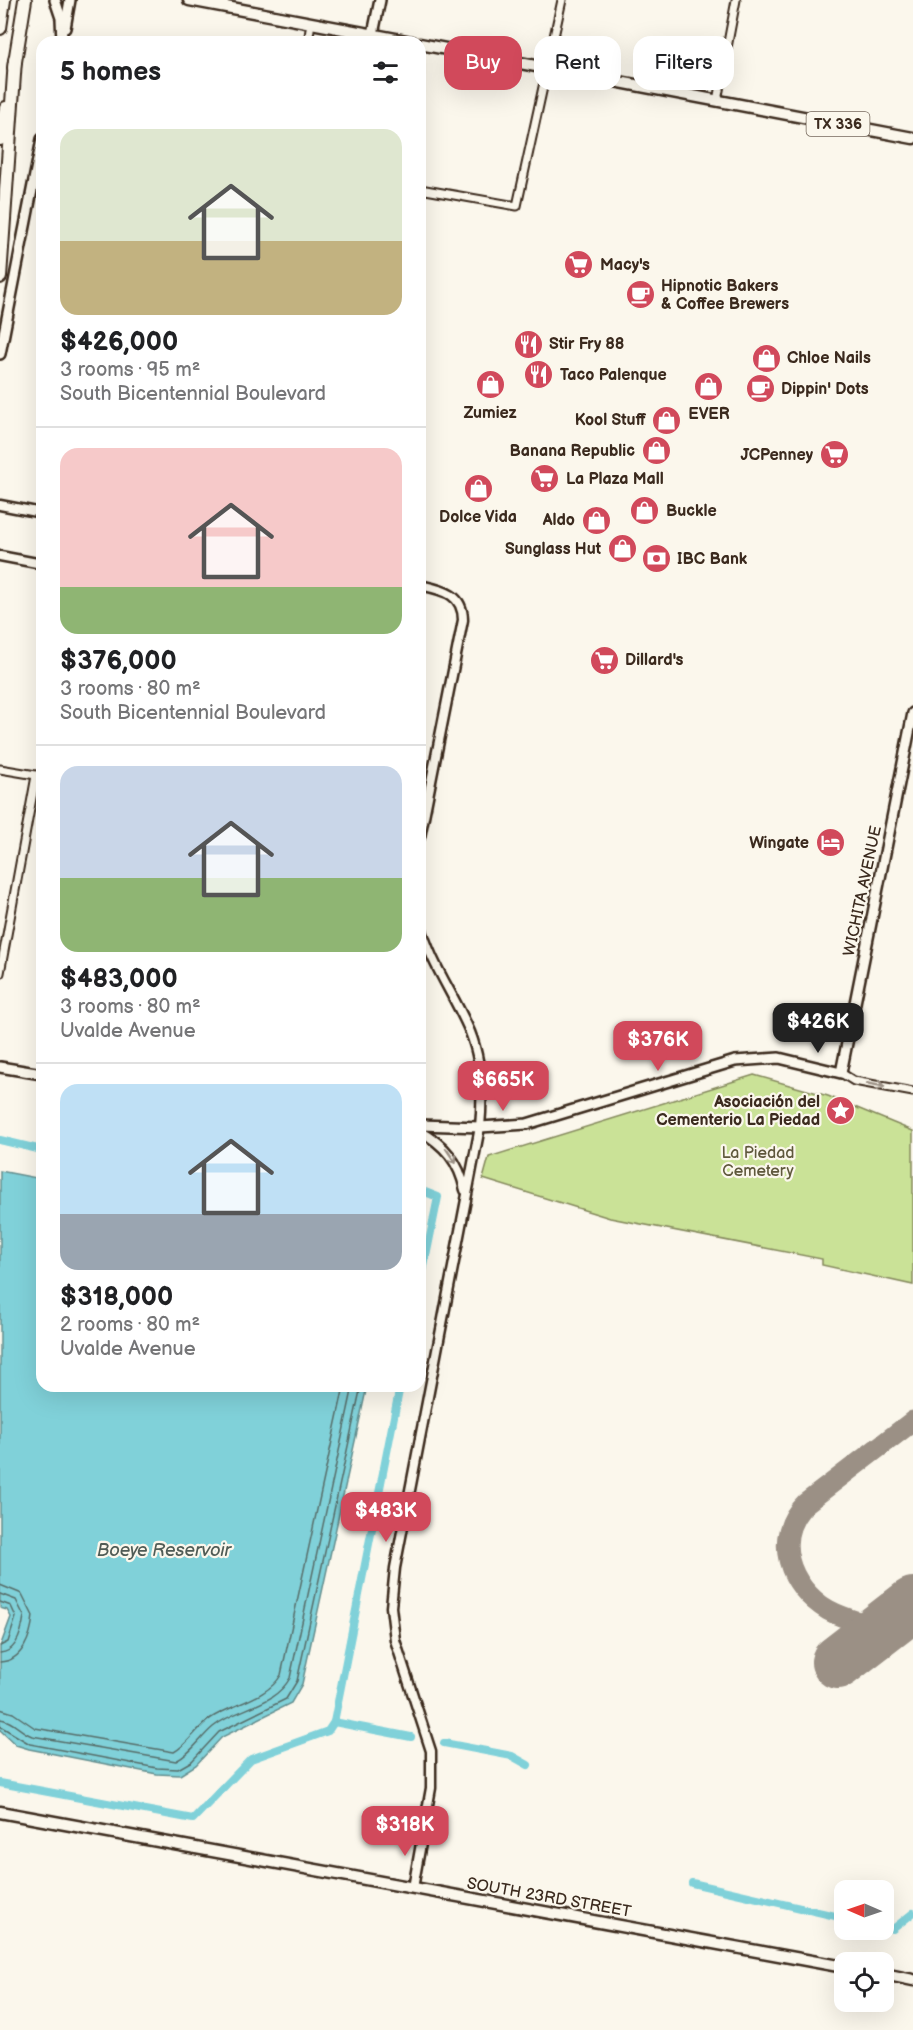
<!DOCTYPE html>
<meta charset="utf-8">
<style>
body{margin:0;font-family:"Balsamiq Sans",sans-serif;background:#f6f6f6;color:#202124;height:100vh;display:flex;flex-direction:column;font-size:22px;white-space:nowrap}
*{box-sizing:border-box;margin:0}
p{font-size:20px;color:#757577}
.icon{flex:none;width:33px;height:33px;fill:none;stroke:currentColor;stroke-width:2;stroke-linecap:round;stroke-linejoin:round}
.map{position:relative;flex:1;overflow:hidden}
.details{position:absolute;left:36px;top:36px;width:390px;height:1356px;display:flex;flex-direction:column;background:#fff;border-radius:18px;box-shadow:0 6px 24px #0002}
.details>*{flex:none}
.guide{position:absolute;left:444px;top:36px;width:378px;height:54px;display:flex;gap:12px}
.needle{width:39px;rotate:272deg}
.tools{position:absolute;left:834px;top:1880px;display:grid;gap:12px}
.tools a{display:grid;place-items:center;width:60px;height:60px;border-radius:12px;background:#fff;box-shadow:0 6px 24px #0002;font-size:30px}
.price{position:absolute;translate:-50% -51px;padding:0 14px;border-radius:12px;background:#d1495b;color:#fff;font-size:20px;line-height:39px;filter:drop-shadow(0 2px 3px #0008)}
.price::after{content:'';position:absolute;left:50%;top:36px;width:18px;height:14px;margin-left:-9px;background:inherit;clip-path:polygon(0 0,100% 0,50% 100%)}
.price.selected{background:#222;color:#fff}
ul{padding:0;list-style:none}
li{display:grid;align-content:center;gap:12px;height:318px;padding:0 24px}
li+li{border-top:2px solid #e0e0e0}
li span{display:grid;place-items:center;height:186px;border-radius:18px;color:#555}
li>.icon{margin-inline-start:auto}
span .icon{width:108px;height:108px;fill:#fffc;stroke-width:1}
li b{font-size:26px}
h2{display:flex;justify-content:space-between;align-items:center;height:72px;padding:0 24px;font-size:26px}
.chip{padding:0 21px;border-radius:18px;background:#fff;box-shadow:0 6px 24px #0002;font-size:21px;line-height:54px}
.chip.selected{background:#d1495b;color:#fff}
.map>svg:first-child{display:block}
</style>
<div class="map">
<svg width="913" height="2030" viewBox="0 0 913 2030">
<rect width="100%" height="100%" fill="#fbf7ec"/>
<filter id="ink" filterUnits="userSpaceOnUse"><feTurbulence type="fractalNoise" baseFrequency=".0167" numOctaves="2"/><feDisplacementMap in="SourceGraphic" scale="12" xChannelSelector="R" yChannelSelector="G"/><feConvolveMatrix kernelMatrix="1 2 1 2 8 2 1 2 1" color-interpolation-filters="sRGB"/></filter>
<g filter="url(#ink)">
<!-- green -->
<path fill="#cae297" stroke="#82865a" stroke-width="1.5" d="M754 1075 828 1096 913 1131V1285L822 1265V1259L610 1218 483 1179 489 1157Z"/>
<!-- water -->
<path fill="#80d1d9" stroke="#648e8e" stroke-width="1.5" d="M0 1171 42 1179V1386H367L302 1684 291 1703 222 1737 196 1765 180 1775 157 1774 29 1749 16 1745 0 1730V1647L11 1617 7 1610 0 1608Z"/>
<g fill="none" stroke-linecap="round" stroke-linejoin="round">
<!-- shore -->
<g stroke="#576d69" stroke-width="1.5">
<path d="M0 1585 22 1594 33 1616C31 1636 23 1661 0 1662"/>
<path d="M0 1594 16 1600 24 1616C22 1631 17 1652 0 1653"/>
<path d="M0 1602 11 1606 16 1617 8 1642 0 1646"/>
<path d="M0 1709 13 1713 35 1728 174 1752C189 1744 197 1727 211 1718 233 1704 268 1698 281 1675L344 1386"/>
<path d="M0 1719C13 1720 20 1732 32 1736L176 1761C192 1753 200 1738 213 1727 237 1707 274 1707 290 1678L353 1386"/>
<path d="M0 1726 30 1744 157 1768 178 1769 192 1761 219 1732 286 1699 297 1681 361 1386"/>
</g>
<!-- canal -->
<g stroke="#80d1d9" stroke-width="8">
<path d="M0 1140 42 1150"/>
<path d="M420 1190 438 1197 420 1286"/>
<path d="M334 1722 411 1737"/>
<path d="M444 1743 512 1756 528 1765"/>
<path d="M0 1783 193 1819 251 1759 328 1731 334 1722 400 1386"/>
<path d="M692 1883 844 1918"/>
<path d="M884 1926 893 1929 913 1913"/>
</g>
<!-- taxiway -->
<path stroke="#9b9085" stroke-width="21" d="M880 1629C863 1623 844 1619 828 1610 789 1587 771 1537 806 1503L913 1421"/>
<!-- runway -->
<path stroke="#9b9085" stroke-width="54" d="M838 1662 913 1604"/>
<defs>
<g id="minor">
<path d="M308 42 311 23"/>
<path d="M717 101 736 0"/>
<path d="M420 189 517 206 562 0"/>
<path d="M0 769 42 776"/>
<path d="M0 973 36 776"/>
<path d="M841 1073 854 1081 913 1092"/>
</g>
<g id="tertiary">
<path d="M0 505 42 513"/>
<path d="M0 556 42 564"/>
<path d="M420 585C442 590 463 593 463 620L420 837"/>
<path d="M420 1131C445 1145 459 1162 465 1190"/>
<path d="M413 1888 431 1788V1751L395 1640 391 1607 395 1568 480 1127C483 1095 482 1062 470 1032 454 994 430 963 420 923"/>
</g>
<g id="secondary">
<path d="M55 0 61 18 62 42"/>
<path d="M65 28 70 0"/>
<path d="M373 34 380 0"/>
<path d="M0 354 42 139"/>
<path d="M0 1067 42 1074"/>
<path d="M420 1125 480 1127 527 1124 735 1061 779 1058 841 1073 913 713"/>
</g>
<g id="primary">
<path d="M189 0 412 42"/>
<path d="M420 44 913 138"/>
<path d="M0 1812 844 1967"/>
<path d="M884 1974 913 1980"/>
</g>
<g id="motorway">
<path d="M0 28 4 0"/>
<path d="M14 68 25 0"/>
<path d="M0 139 6 108"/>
<path d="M0 277 15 60"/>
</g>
</defs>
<!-- minor casing -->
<use href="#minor" stroke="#3b2a1e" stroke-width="11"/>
<!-- tertiary casing -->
<use href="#tertiary" stroke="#3b2a1e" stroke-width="13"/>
<!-- secondary casing -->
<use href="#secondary" stroke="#3b2a1e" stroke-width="14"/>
<!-- primary casing -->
<use href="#primary" stroke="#3b2a1e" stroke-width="15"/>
<!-- motorway casing -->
<use href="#motorway" stroke="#3b2a1e" stroke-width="16"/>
<!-- minor -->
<use href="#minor" stroke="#fbf7ec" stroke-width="7"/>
<!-- tertiary -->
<use href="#tertiary" stroke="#fbf7ec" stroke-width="8"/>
<!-- secondary -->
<use href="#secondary" stroke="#fbf7ec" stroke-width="9"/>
<!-- primary -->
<use href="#primary" stroke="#fbf7ec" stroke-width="10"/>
<!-- motorway -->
<use href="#motorway" stroke="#fbf7ec" stroke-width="12"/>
</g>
<!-- one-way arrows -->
<defs><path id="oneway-shaft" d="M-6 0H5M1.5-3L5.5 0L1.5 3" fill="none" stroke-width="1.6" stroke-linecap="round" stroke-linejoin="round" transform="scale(1.5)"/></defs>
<g stroke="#9b9085">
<use href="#oneway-shaft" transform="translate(876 1085) rotate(11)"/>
<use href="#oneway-shaft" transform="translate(451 1156) rotate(56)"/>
</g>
</g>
<!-- icons -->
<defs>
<symbol id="supermarket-disc" viewBox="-11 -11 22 22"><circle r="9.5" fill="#d1495b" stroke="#fbf7ec"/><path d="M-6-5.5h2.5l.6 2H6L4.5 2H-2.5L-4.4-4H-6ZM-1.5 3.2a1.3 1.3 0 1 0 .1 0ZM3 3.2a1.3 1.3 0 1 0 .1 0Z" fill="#fff"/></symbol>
<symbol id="cafe-disc" viewBox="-11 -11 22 22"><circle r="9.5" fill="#d1495b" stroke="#fbf7ec"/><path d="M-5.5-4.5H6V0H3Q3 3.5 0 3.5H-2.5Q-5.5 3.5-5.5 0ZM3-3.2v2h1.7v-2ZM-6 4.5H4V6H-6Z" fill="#fff"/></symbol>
<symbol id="restaurant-disc" viewBox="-11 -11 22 22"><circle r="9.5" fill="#d1495b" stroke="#fbf7ec"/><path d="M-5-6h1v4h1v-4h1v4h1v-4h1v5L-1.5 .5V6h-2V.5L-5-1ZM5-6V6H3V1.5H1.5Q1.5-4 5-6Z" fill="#fff"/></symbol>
<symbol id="shop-disc" viewBox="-11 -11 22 22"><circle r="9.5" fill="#d1495b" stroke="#fbf7ec"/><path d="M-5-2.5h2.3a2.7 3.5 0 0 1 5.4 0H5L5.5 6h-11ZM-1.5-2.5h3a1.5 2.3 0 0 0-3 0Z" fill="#fff"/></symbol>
<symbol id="bank-disc" viewBox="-11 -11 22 22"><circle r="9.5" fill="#d1495b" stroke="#fbf7ec"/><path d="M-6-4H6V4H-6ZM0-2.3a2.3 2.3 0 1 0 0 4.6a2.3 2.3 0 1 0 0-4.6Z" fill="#fff"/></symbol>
<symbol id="hotel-disc" viewBox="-11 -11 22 22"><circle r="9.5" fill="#d1495b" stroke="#fbf7ec"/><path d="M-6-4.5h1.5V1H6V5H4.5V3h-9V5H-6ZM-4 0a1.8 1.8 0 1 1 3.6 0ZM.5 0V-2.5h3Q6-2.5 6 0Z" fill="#fff"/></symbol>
<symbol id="sight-disc" viewBox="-11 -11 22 22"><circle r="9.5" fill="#d1495b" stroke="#fbf7ec"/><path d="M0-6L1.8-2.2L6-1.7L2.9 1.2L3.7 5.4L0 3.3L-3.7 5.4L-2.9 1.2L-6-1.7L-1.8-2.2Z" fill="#fff"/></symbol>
</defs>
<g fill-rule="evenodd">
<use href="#supermarket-disc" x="562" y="248" width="33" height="33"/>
<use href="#cafe-disc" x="624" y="278" width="33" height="33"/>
<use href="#restaurant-disc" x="512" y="328" width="33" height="33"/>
<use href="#shop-disc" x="750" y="342" width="33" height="33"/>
<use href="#restaurant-disc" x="522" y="358" width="33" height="33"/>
<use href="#shop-disc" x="474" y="368" width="33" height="33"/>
<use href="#shop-disc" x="692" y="370" width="33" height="33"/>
<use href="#cafe-disc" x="744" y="372" width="33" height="33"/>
<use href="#shop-disc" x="650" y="404" width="33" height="33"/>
<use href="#shop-disc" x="640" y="434" width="33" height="33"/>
<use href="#supermarket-disc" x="818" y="438" width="33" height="33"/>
<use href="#supermarket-disc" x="528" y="462" width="33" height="33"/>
<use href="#shop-disc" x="462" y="472" width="33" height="33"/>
<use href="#shop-disc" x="628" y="494" width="33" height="33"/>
<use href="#shop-disc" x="580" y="504" width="33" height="33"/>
<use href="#shop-disc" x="606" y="532" width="33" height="33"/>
<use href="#bank-disc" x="640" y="542" width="33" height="33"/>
<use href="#supermarket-disc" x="588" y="644" width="33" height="33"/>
<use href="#hotel-disc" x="814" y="826" width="33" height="33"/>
<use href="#sight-disc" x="824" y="1094" width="33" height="33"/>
</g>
<g text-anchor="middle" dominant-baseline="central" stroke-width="4.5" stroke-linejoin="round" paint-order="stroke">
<!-- shield labels -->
<rect fill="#fbf7ec" stroke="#75685c" stroke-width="1.5" x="806.5" y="112" width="63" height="24" rx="4.5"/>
<g font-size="15" font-weight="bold" fill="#3b2a1e">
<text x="838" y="124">TX 336</text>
</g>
<!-- poi labels -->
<g font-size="16" font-weight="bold" fill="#3b2a1e" stroke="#fbf7ec" text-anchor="start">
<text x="600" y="265">Macy's</text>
<text x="661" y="286">Hipnotic Bakers<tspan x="661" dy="18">&amp; Coffee Brewers</tspan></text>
<text x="549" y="344">Stir Fry 88</text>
<text x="787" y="358">Chloe Nails</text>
<text x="560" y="375">Taco Palenque</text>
<text x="781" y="389">Dippin' Dots</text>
<text x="490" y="413" text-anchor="middle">Zumiez</text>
<text x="709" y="414" text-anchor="middle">EVER</text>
<text x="646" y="420" text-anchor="end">Kool Stuff</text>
<text x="635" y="451" text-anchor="end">Banana Republic</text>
<text x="813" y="455" text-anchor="end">JCPenney</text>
<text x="566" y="479">La Plaza Mall</text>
<text x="666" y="511">Buckle</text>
<text x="478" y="517" text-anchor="middle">Dolce Vida</text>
<text x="575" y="520" text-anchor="end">Aldo</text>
<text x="601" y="549" text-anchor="end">Sunglass Hut</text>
<text x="677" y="559">IBC Bank</text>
<text x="625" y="660">Dillard's</text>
<text x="809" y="843" text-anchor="end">Wingate</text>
<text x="820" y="1102" text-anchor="end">Asociación del<tspan x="820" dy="18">Cementerio La Piedad</tspan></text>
</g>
<!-- street labels -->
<g font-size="16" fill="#3b2a1e" stroke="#fbf7ec">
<text transform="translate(863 891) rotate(-78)">WICHITA AVENUE</text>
<text transform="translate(549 1898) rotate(10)">SOUTH 23RD STREET</text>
</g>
<!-- park labels -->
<g font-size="16" fill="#5f583c" stroke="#fbf7ec">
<text x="758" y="1153">La Piedad<tspan x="758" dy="18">Cemetery</tspan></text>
</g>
<!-- water labels -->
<g font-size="18" font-style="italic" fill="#505c56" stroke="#fbf7ec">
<text x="164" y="1550">Boeye Reservoir</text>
</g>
</g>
</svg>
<div class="tools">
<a><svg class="needle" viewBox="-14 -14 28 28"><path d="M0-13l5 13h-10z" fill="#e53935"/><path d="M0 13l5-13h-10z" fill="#757577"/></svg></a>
<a><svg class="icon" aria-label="locate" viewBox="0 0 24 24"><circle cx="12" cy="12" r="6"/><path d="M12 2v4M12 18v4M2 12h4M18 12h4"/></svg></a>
</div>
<b class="price selected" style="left:818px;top:1054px">$426K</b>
<b class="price" style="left:658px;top:1072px">$376K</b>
<b class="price" style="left:503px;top:1112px">$665K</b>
<b class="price" style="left:386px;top:1543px">$483K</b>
<b class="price" style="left:405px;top:1857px">$318K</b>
<div class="guide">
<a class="chip selected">Buy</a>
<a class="chip">Rent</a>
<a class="chip">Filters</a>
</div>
<section class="details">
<h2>5 homes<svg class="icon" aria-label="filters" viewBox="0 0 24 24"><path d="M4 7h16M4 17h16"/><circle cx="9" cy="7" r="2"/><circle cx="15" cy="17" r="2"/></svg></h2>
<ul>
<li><span style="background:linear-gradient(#dfe7d0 60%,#c2b280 0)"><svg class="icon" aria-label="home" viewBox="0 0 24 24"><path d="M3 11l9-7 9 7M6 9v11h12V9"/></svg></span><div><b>$426,000</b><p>3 rooms · 95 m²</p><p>South Bicentennial Boulevard</p></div></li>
<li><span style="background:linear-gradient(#f6c9c9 75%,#8fb573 0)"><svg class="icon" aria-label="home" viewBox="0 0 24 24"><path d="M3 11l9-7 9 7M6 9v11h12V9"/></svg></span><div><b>$376,000</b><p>3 rooms · 80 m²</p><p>South Bicentennial Boulevard</p></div></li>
<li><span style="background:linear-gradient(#c9d6e8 60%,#8fb573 0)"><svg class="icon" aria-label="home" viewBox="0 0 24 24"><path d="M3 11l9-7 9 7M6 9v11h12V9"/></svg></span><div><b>$483,000</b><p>3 rooms · 80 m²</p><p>Uvalde Avenue</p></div></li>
<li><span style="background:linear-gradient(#bfe0f5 70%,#9aa5b1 0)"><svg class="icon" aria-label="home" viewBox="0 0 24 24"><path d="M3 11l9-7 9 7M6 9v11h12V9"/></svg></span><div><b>$318,000</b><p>2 rooms · 80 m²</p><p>Uvalde Avenue</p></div></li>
</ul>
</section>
</div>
